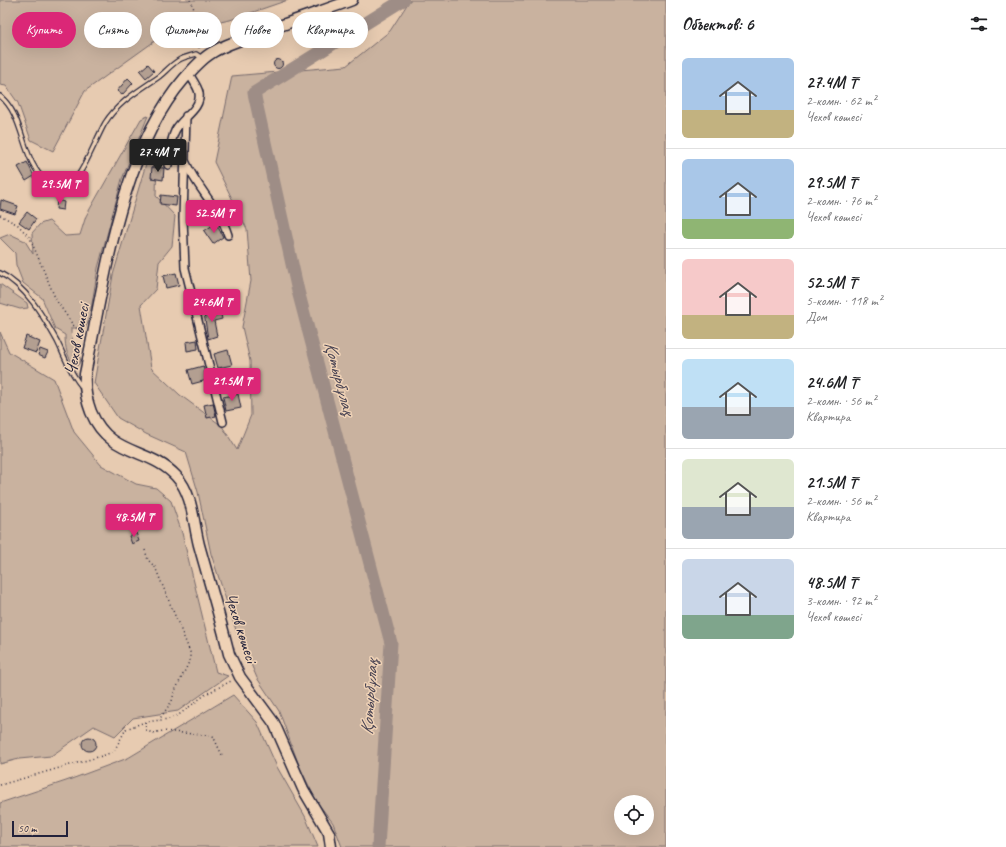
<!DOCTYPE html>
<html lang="ru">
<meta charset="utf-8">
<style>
body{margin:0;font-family:Caveat,sans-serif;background:#f2f2f2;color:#202124;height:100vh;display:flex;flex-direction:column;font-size:15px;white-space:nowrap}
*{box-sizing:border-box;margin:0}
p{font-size:13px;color:#757577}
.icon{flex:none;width:22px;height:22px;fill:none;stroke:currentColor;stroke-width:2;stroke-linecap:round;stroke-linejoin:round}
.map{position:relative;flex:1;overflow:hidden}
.drawer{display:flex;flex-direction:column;background:#fff;width:340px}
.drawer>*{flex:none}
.top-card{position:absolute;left:12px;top:12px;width:380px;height:36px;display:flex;gap:8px}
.fabs{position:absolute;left:614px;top:795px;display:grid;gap:8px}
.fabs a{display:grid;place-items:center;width:40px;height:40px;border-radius:50%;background:#fff;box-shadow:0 4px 16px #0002;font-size:20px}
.scale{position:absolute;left:12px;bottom:10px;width:56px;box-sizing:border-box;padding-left:4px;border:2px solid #22223b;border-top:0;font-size:11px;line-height:14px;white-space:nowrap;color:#22223b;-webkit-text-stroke:3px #efd2b6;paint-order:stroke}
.price{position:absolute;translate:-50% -34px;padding:0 9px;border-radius:4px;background:#db2777;color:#fff;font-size:13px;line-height:26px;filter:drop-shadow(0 1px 2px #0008)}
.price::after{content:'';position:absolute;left:50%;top:24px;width:12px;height:9px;margin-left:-6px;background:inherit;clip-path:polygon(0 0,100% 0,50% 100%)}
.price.on{background:#222;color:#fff}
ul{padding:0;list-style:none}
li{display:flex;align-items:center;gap:12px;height:100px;padding:0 16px}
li+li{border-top:1px solid #e0e0e0}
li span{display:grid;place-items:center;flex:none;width:112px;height:80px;border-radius:6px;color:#555}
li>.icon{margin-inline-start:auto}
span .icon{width:48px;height:48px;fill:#fffc;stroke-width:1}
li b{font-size:17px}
h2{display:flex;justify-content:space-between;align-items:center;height:48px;padding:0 16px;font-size:17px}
.chip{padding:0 14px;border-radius:18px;background:#fff;box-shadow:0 4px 16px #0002;font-size:14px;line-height:36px}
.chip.on{background:#db2777;color:#fff}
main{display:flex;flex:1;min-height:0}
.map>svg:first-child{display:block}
</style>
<main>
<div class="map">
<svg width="666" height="847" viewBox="0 0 666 847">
<rect width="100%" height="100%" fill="#e7cbb1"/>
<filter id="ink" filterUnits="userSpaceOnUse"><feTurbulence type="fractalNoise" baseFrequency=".025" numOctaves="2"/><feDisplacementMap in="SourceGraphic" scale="8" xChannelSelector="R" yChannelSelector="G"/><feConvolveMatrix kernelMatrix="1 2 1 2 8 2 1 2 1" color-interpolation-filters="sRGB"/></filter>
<g filter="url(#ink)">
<!-- green -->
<g fill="#c9b29f" stroke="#766a6d" fill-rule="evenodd">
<path d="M0 0H288L230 20 166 33 85 91 53 151 31 140 18 103 6 86 0 85Z"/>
<path d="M410 0H666V847H342L333 823 317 802 300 768 279 711 257 678 236 630 211 554 198 492 186 452 146 434 118 418 94 383 113 275 148 157 157 154 156 196 175 216 172 246 159 262 156 289 141 305 151 368 180 395 222 426 237 450 251 415 250 361 242 327 251 281 247 229 214 162 232 76 346 66 390 31ZM621 802H647V828H621Z"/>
<path d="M148 116 122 179 98 268 89 321 85 328H71C70 340 78 350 81 361L77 366C67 359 65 348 65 335L55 329 42 298 23 283 16 265 15 253 0 238 10 234 25 241 33 254 32 233 40 224 49 221 65 236 80 235 86 216 141 119Z"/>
<path d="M0 284 27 303 28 308 20 309 0 303Z"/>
<path d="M0 332 9 352 54 379 74 432 101 465 136 484 156 488 171 501 182 533 216 672 228 676 178 711 133 718 115 736 94 726 51 756 19 759 0 764Z"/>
<path d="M233 695 257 722 277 767 305 816 318 847H0V803L66 781 128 758Z"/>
</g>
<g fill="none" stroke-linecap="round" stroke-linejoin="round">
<!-- river -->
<path stroke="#9e8d86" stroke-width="13" d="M378 847 391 643 298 291 254 93 403 0"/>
</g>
<!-- building -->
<g fill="#b39f91" stroke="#22223b">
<path d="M198 37 204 43 199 48 193 42Z"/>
<circle cx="278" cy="64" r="4.5"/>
<path d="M148 64 154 71 146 78 140 71Z"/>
<path d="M128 78 133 83 122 95 117 91Z"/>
<path d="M27 162 34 176 26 181 18 167Z"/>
<path d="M152 167 164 168 163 180 151 178Z"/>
<path d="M161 195 177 197 176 206 160 204Z"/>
<path d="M1 200 18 206 15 214 0 209Z"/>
<path d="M57 200 64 202 63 210 56 209Z"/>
<path d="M27 212 36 219 29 229 19 222Z"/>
<path d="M216 223 223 237 213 244 204 231Z"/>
<path d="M176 273 179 285 166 288 163 276Z"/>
<path d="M220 310 222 319 214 321 217 336 208 339 204 313Z"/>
<path d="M26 336 40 342 36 353 22 348Z"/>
<path d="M197 340 198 349 187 351 186 342Z"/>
<path d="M40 349 48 352 45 358 38 355Z"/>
<path d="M228 350 232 365 218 368 214 354Z"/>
<path d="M203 366 207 380 192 384 188 370Z"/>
<path d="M238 394 241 408 226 411 223 397Z"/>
<path d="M213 403 216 416 207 418 204 405Z"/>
<path d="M136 533 139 541 132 544 129 536Z"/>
<circle cx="89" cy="744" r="7"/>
</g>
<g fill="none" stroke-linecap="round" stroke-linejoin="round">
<defs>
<g id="lane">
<path d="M0 96C26 117 20 161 48 183 53 187 65 188 71 184 82 176 97 137 105 123 118 102 140 90 160 76 166 71 172 64 179 60 184 57 190 56 196 54L202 58"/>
<path d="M0 273C26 286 43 316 57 341 65 357 70 373 82 387"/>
</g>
<g id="street">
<path d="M186 116 183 218 185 268 223 422"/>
<path d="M186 163C197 188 220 209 228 235"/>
<path d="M168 165C170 154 170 141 175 131 181 118 202 109 199 93 198 87 192 79 189 74"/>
</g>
<path id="secondary" d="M331 847 329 833 303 789 274 723 240 677 229 654C220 617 209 581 199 545 193 522 193 494 176 476 149 447 110 457 91 412 86 399 84 388 85 374 105 280 120 153 184 79 193 69 202 58 213 52 226 44 243 39 258 34 289 22 320 12 352 0"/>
</defs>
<!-- lane casing -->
<use href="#lane" stroke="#22223b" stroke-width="6"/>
<!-- street casing -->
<use href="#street" stroke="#22223b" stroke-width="10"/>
<!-- secondary casing -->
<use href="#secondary" stroke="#22223b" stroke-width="13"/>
<!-- path -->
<g stroke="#22223b" stroke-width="1.5" stroke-dasharray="1 3" stroke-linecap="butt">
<path d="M190 0 210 45"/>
<path d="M0 215 18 225 30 238 56 300 73 325 83 334"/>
<path d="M145 550 148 560 155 567 190 652V660L174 693 172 701 159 720"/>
<path d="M145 722 146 730 152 733 163 731 213 736 222 755"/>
<path d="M0 785 105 755 114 751 126 729 145 722 169 719 180 714 206 694 233 680"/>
</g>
<!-- lane -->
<use href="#lane" stroke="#efd2b6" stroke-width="3.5"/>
<!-- street -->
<use href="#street" stroke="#efd2b6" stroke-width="7"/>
<!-- secondary -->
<use href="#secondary" stroke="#efd2b6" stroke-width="10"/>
</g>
</g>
<g text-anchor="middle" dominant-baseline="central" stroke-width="3" stroke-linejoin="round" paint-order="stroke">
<!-- street labels -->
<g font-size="17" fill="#22223b" stroke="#efd2b6">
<text transform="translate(77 339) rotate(-79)">Чехов көшесі</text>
<text transform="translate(241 628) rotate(72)">Чехов көшесі</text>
</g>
<!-- water labels -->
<g font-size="18" font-style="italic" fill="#474252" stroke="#efd2b6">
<text transform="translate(340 378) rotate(75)">Қотырбұлақ</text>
<text transform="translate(369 697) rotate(-86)">Қотырбұлақ</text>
</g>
</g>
</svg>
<div class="fabs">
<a><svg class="icon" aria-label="locate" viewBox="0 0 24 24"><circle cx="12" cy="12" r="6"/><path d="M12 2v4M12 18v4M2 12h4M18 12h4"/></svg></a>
</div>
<div class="scale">50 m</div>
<b class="price on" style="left:158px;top:173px">27.4M ₸</b>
<b class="price" style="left:60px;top:205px">29.5M ₸</b>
<b class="price" style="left:214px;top:234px">52.5M ₸</b>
<b class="price" style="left:212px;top:323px">24.6M ₸</b>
<b class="price" style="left:232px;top:402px">21.5M ₸</b>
<b class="price" style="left:134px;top:538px">48.5M ₸</b>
<div class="top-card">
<a class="chip on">Купить</a>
<a class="chip">Снять</a>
<a class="chip">Фильтры</a>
<a class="chip">Новое</a>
<a class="chip">Квартира</a>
</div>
</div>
<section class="drawer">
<h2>Объектов: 6<svg class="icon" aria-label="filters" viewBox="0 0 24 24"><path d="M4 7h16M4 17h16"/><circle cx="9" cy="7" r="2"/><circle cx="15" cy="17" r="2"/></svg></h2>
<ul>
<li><span style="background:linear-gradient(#a9c7e8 65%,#c2b280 0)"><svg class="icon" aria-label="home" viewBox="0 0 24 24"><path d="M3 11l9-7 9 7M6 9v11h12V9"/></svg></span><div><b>27.4M ₸</b><p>2-комн. · 62 m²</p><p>Чехов көшесі</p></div></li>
<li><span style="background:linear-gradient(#a9c7e8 75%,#8fb573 0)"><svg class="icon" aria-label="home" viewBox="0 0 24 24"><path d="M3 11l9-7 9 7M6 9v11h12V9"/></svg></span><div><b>29.5M ₸</b><p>2-комн. · 76 m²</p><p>Чехов көшесі</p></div></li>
<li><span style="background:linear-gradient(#f6c9c9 70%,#c2b280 0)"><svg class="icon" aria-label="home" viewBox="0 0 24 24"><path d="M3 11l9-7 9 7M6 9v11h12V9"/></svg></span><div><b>52.5M ₸</b><p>5-комн. · 118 m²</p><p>Дом</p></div></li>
<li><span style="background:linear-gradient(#bfe0f5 60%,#9aa5b1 0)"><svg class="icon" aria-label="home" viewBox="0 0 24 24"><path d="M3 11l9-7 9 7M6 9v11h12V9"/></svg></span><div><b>24.6M ₸</b><p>2-комн. · 56 m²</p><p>Квартира</p></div></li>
<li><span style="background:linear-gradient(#dfe7d0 60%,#9aa5b1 0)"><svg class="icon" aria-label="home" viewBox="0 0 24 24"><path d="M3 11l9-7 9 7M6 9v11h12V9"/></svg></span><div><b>21.5M ₸</b><p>2-комн. · 56 m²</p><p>Квартира</p></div></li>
<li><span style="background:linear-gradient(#c9d6e8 70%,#7fa58c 0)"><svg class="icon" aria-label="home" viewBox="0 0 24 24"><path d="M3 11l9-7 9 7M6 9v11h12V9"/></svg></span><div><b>48.5M ₸</b><p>3-комн. · 92 m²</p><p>Чехов көшесі</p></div></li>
</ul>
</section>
</main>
